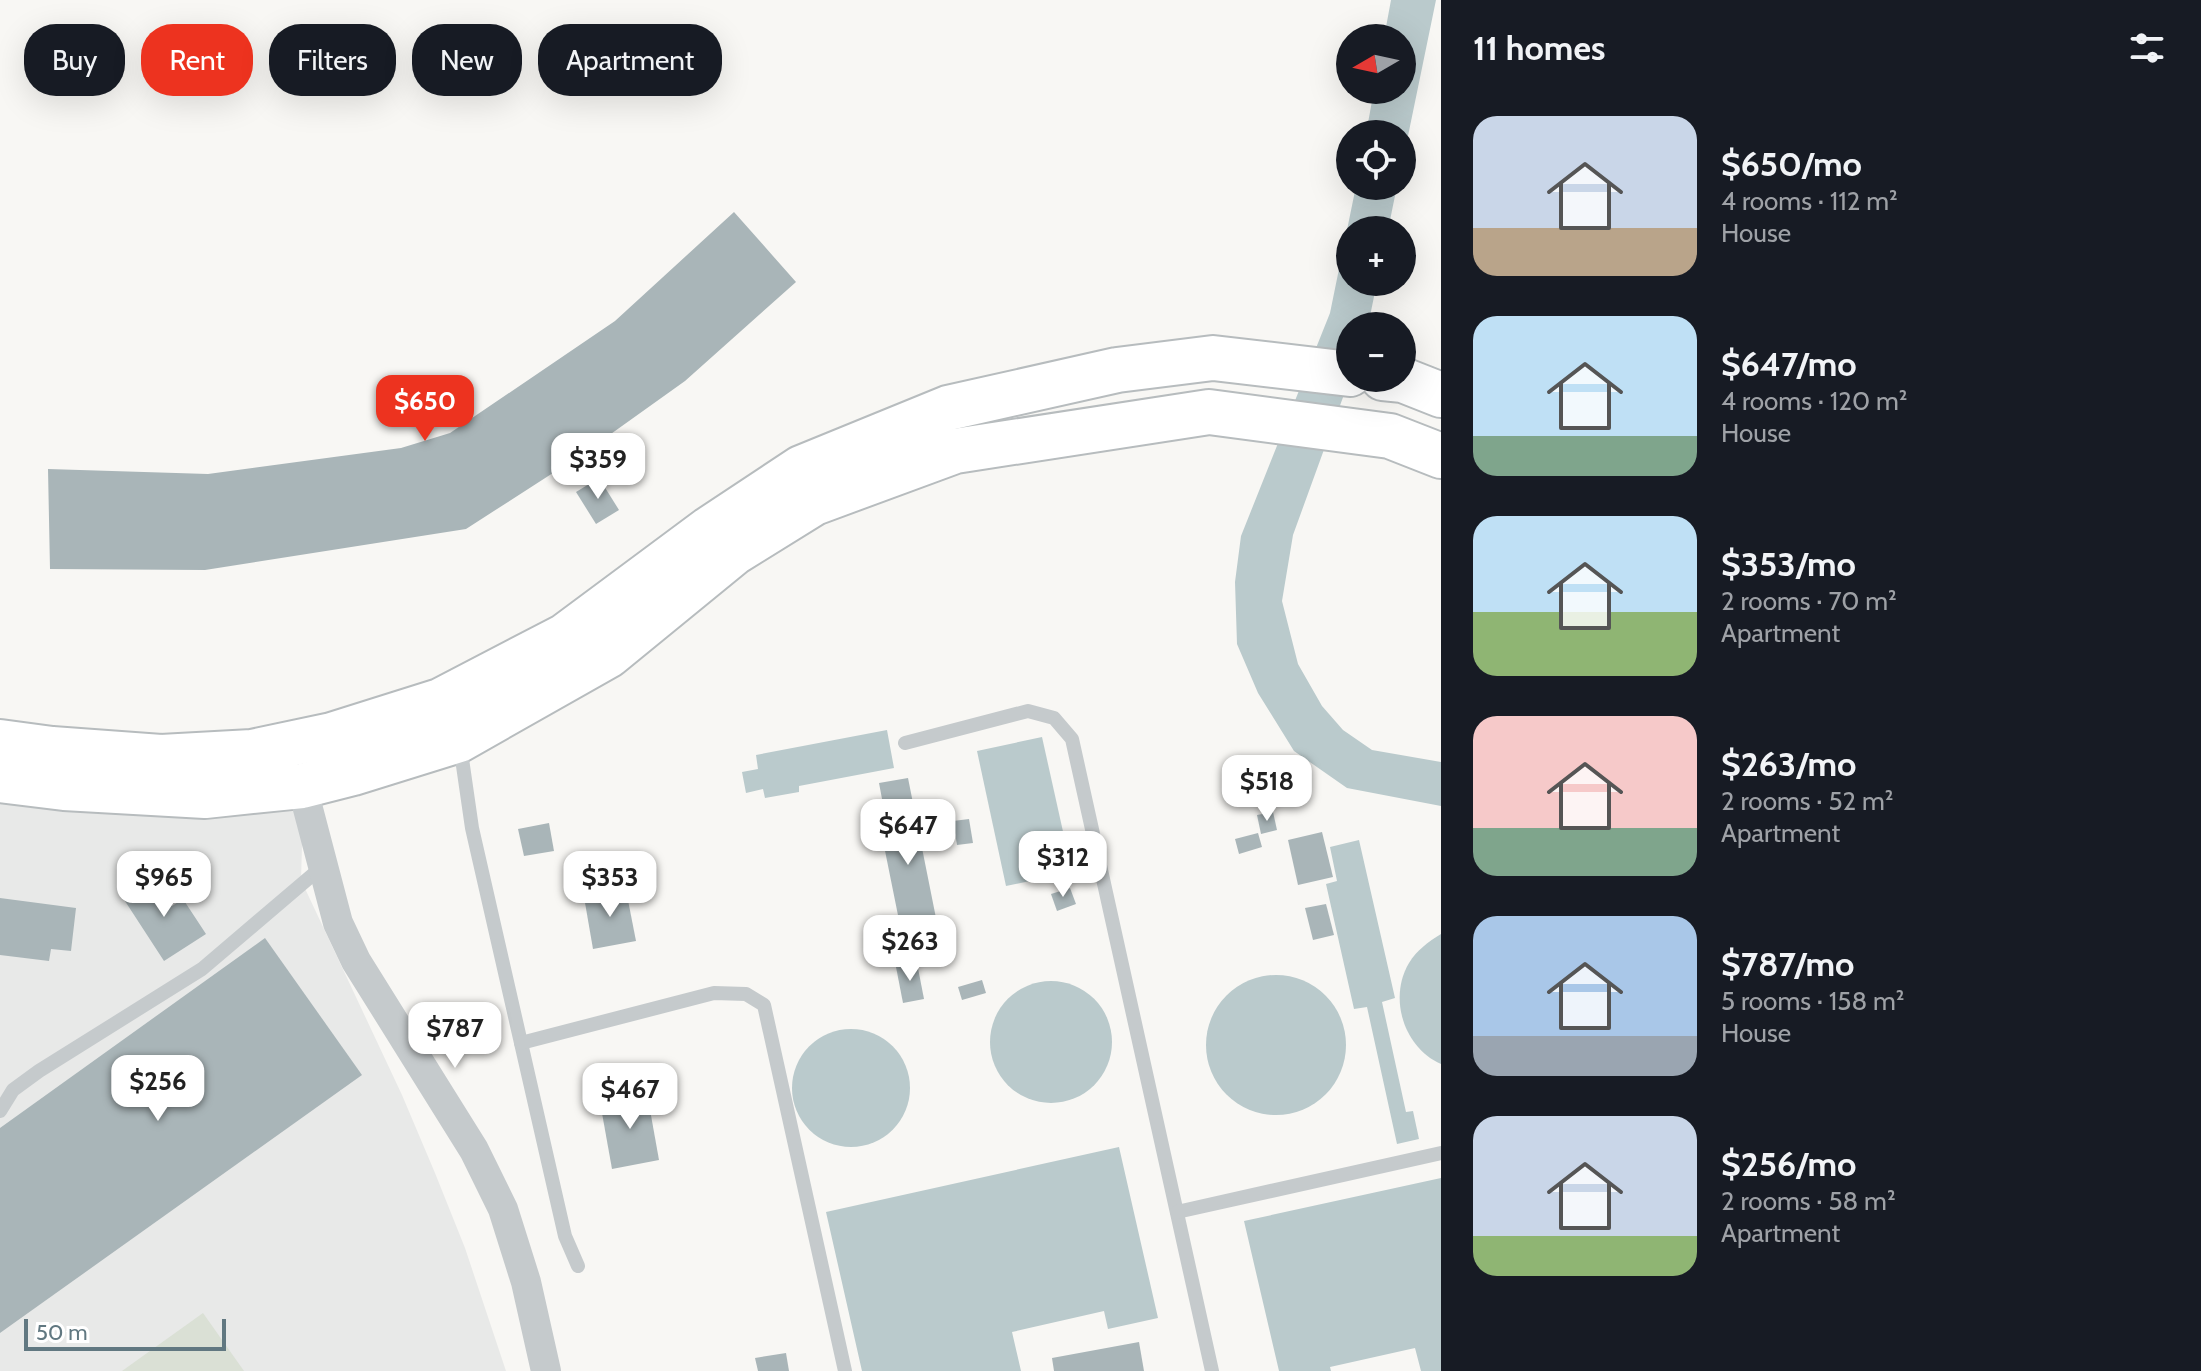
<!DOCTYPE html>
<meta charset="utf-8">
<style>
body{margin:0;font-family:Cabin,sans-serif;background:#20242c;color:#f1f3f6;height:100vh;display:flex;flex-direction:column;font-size:30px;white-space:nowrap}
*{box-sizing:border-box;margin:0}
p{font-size:26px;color:#9ea1a6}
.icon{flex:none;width:44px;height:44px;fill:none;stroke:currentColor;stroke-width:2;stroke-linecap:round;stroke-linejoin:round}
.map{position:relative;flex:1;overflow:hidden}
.panel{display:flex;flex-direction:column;background:#171b24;width:760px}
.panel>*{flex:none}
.top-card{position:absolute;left:24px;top:24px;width:760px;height:72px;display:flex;gap:16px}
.needle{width:52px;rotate:261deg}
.controls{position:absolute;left:1336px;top:24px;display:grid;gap:16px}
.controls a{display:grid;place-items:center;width:80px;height:80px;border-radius:50%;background:#171b24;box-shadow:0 8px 32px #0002;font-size:40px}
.scale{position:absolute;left:24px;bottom:20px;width:202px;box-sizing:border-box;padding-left:8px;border:4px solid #617881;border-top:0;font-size:22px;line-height:28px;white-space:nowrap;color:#617881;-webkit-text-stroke:6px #fff;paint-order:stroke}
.price{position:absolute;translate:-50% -68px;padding:0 18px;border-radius:16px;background:#fff;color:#222;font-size:26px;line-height:52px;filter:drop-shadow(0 2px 4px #0008)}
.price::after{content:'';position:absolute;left:50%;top:48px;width:24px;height:18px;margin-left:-12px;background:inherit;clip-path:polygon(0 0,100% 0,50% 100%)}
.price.on{background:#ed331f;color:#fff}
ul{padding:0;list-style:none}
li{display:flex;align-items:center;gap:24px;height:200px;padding:0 32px}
li span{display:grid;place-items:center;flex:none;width:224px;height:160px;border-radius:24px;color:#555}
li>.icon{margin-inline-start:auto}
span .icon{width:96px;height:96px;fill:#fffc;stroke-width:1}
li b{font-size:34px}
h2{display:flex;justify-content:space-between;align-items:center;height:96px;padding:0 32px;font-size:34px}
.pill{padding:0 28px;border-radius:32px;background:#171b24;box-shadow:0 8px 32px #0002;font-size:28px;line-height:72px}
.pill.on{background:#ed331f;color:#fff}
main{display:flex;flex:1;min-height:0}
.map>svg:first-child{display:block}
</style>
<main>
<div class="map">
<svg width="1441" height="1371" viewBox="0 0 1441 1371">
<rect width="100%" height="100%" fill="#f8f7f4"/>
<!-- built -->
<path fill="#e8e9e8" d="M0 795 303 811 301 880 402 1095 435 1173 465 1248 506 1371H0Z"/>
<!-- green -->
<path fill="#dae0d5" d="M203 1313 244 1371H122Z"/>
<!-- water -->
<g fill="#bacacc">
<path d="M1391 0H1436L1402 165V134H1366L1374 90H1402V38H1384Z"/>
<path d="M1356 186H1397L1388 230H1350V282H1377L1368 326H1350V378L1293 535 1282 601 1298 664 1322 706 1343 730 1372 750 1441 762V806L1347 788 1294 751 1258 693 1237 644 1235 582 1241 536 1330 313Z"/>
<path d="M887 730 894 768 799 786V792L765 798 763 789 746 793 742 772 758 769 756 755Z"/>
<path d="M1042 737 1072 872 1006 886 977 751Z"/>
<path d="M1359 840 1395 998 1382 1002 1406 1112 1413 1111 1419 1139 1397 1144 1367 1007 1354 1009 1326 884 1337 881 1330 847Z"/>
<path d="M1441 934V1064C1404 1048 1388 998 1409 963 1417 950 1428 942 1441 934Z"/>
<circle cx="1276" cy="1045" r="70"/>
<circle cx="1051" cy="1042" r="61"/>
<circle cx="851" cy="1088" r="59"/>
<path d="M1119 1147 1158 1318 1108 1329 1104 1311 1012 1332 1021 1371H862L826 1212Z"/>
<path d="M1441 1178V1371H1421L1415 1348 1330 1367 1331 1371H1279L1244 1221Z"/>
</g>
<!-- building -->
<g fill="#a9b5b8">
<path d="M734 212 796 282 685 381 587 451 466 529 205 570 50 569 48 469 208 474 401 448 450 433 615 321Z"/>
<path d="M599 478 619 510 596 524 576 492Z"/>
<path d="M908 778 941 943 905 950 879 821 886 820 879 783Z"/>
<path d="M1273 812 1277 830 1261 834 1257 815Z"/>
<path d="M969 819 973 843 957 845 953 821Z"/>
<path d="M549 823 554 851 524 856 518 829Z"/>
<path d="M1322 832 1333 877 1298 885 1288 840Z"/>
<path d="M1258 833 1262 847 1239 854 1235 839Z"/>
<path d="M154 877 172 906 183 899 206 934 164 961 123 898Z"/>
<path d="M1070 888 1076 904 1057 911 1051 894Z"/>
<path d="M626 890 636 941 593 949 584 897Z"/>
<path d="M0 898 76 908 71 951 51 949 49 961 0 955Z"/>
<path d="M1326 904 1334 935 1313 940 1305 908Z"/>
<path d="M265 938 362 1075 0 1333V1128Z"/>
<path d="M917 963 924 999 903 1003 896 967Z"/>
<path d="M982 980 986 993 962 1000 958 987Z"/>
<path d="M647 1093 659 1160 612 1169 600 1102Z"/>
<path d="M1139 1342 1144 1371H1054L1052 1358Z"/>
<path d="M786 1353 789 1371H758L755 1358Z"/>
</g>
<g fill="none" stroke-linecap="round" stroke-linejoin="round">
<defs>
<g id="highway">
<path d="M1383 378 1403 380 1441 395"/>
<path d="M0 742 52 749 161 757 252 752 332 735 440 701 565 636 709 529 801 468 948 408 1117 370 1213 358 1350 374"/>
<path d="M0 780 64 788 205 796 302 786 353 773 459 740 609 655 735 552 814 503 955 451 1209 412 1390 436 1441 456"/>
</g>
</defs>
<!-- highway casing -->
<use href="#highway" stroke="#b7bcbe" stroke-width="48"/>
<!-- lane -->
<g stroke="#c5cacc" stroke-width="14">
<path d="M905 743 1028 711 1054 718 1072 739 1212 1371"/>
<path d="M460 745 472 828 565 1236 578 1266"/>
<path d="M521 1043 714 993 746 994 764 1005 845 1371"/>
<path d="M0 1111 13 1090 39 1071 202 969 323 866"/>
<path d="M1177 1212 1441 1153"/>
</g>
<!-- street -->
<path stroke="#c5cacc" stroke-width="30" d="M302 786 338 923 356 961 474 1150 503 1209 526 1282 546 1371"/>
<!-- highway -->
<use href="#highway" stroke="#fff" stroke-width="44"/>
</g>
</svg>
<div class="controls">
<a><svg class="needle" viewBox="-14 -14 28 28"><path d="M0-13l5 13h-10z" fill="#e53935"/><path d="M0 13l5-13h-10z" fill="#9ea1a6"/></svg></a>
<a><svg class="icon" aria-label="locate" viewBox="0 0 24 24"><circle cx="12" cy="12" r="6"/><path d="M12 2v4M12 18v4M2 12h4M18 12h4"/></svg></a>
<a>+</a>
<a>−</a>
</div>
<div class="scale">50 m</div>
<b class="price on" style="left:425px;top:443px">$650</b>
<b class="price" style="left:598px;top:501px">$359</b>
<b class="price" style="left:1267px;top:823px">$518</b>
<b class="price" style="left:908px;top:867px">$647</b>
<b class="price" style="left:1063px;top:899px">$312</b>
<b class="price" style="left:164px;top:919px">$965</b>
<b class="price" style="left:610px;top:919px">$353</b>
<b class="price" style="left:910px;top:983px">$263</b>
<b class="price" style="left:455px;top:1070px">$787</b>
<b class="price" style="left:158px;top:1123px">$256</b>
<b class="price" style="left:630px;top:1131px">$467</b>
<div class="top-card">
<a class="pill">Buy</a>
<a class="pill on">Rent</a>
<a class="pill">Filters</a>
<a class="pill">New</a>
<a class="pill">Apartment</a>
</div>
</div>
<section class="panel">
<h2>11 homes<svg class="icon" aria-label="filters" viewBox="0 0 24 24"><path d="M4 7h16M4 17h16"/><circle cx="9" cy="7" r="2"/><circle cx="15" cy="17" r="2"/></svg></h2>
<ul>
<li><span style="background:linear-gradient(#c9d6e8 70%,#b9a48a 0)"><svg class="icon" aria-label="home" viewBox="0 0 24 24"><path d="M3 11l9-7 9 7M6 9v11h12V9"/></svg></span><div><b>$650/mo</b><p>4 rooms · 112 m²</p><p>House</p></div></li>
<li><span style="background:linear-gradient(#bfe0f5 75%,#7fa58c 0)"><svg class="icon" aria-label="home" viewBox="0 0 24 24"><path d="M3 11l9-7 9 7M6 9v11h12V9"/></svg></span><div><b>$647/mo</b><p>4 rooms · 120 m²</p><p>House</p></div></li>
<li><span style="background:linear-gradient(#bfe0f5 60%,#8fb573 0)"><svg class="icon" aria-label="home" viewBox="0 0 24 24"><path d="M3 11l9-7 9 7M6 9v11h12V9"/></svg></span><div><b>$353/mo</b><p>2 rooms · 70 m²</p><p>Apartment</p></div></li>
<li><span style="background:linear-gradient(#f6c9c9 70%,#7fa58c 0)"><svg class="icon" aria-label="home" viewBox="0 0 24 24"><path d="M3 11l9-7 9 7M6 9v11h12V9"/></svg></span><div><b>$263/mo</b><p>2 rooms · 52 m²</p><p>Apartment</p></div></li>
<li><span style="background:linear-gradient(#a9c7e8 75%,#9aa5b1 0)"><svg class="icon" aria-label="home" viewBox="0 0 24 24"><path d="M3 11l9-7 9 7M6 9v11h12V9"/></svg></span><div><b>$787/mo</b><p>5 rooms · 158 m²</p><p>House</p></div></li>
<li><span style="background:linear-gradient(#c9d6e8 75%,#8fb573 0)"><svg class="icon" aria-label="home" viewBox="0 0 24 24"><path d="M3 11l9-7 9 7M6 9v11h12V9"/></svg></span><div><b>$256/mo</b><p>2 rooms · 58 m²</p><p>Apartment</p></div></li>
</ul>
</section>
</main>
